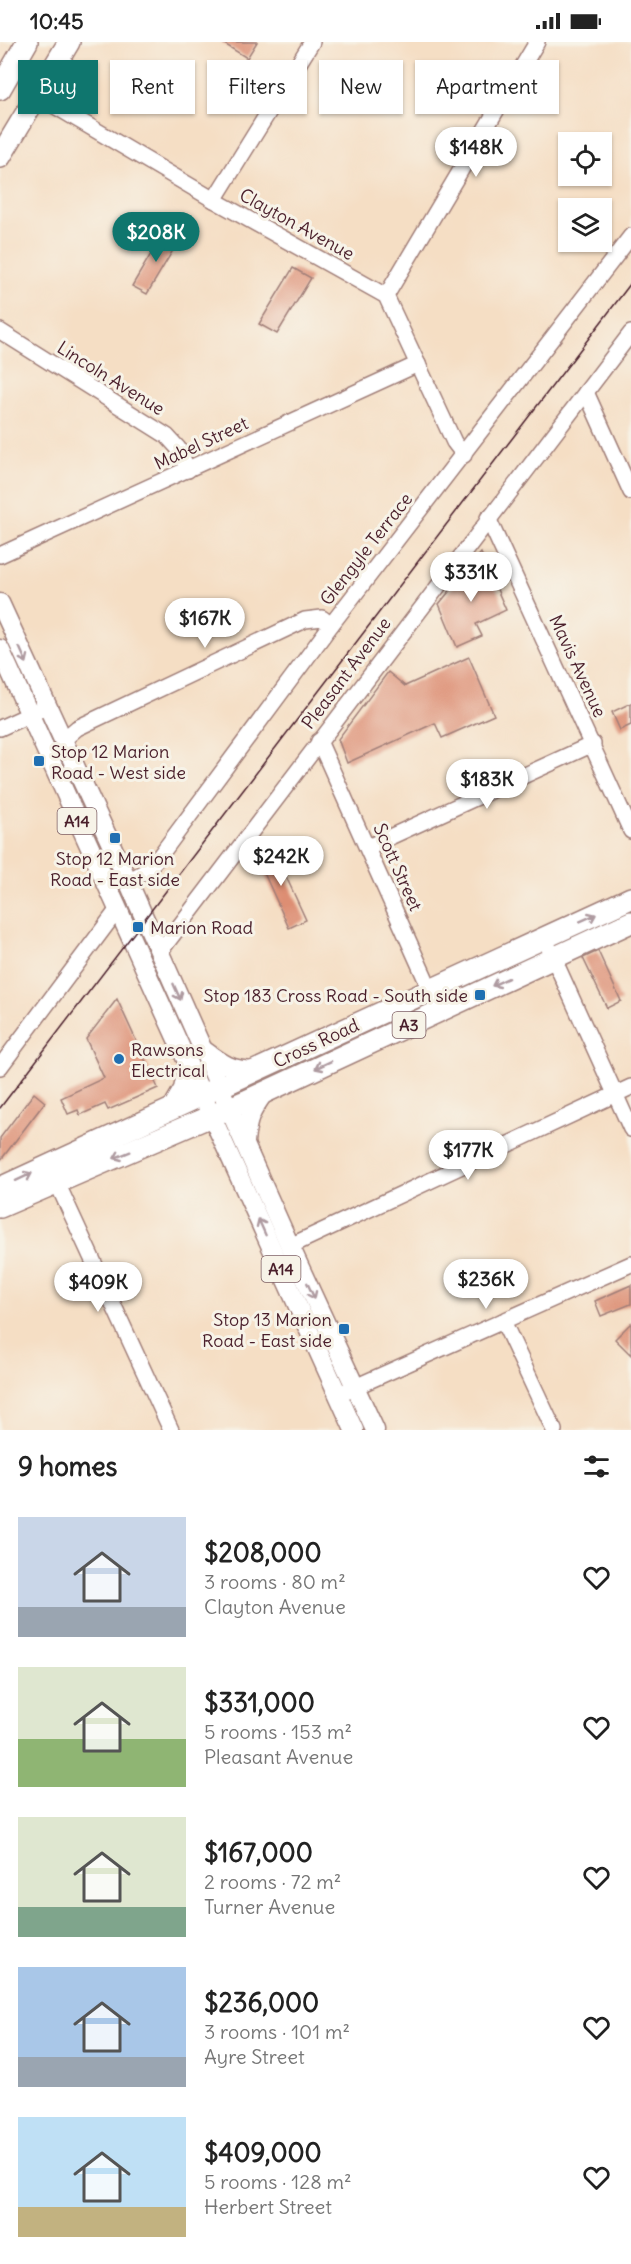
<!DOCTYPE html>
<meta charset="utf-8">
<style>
body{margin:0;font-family:Delius,sans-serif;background:#f6f6f6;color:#222;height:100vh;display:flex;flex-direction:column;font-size:22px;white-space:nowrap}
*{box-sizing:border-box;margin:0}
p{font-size:20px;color:#767676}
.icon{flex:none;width:33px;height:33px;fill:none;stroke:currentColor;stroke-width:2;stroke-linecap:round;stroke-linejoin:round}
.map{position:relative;height:1388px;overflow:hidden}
.panel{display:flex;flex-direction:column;background:#fff;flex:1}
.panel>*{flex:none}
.guide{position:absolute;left:18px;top:18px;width:596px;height:54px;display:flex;gap:12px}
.controls{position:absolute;left:558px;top:90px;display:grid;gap:12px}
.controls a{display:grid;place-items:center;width:54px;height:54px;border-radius:0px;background:#fff;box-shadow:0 2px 4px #0004;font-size:30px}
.price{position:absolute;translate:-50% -51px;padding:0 14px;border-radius:21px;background:#fff;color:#222;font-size:20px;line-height:39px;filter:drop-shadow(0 2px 3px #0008)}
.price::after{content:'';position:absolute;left:50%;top:36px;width:18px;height:14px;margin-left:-9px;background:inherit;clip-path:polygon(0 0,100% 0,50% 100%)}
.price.selected{background:#0f766e;color:#fff}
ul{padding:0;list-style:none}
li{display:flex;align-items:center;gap:18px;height:150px;padding:0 18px}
li span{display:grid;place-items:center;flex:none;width:168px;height:120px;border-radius:0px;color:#555}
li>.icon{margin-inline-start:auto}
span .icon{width:72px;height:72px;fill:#fffc;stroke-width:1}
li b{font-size:26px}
h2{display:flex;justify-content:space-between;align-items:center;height:72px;padding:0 18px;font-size:26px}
.pill{padding:0 21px;border-radius:0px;background:#fff;box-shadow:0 2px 4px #0004;font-size:21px;line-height:54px}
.pill.selected{background:#0f766e;color:#fff}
.status{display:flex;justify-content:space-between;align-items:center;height:42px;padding:0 30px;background:#fff;direction:ltr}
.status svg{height:16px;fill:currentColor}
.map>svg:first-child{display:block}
</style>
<div class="status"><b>10:45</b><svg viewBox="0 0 49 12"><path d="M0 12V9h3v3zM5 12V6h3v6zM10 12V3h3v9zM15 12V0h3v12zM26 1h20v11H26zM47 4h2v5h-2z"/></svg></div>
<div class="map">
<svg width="631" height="1388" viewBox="0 0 631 1388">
<rect width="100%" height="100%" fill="#f7f3e8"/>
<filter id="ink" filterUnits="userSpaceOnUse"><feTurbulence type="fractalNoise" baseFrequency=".0167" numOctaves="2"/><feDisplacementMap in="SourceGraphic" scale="12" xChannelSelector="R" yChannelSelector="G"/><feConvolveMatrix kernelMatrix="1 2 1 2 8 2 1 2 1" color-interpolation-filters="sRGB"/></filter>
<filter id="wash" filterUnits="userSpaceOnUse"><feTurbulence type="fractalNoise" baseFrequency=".008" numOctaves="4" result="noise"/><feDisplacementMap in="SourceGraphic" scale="24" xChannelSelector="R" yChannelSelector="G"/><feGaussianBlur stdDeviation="1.35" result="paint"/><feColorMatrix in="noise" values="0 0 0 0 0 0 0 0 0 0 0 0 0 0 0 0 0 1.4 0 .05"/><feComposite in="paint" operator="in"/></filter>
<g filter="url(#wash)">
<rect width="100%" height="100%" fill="#f5dec4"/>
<g id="blocks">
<!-- building -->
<g fill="#dd8e73">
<path d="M221 0H257L247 16Z"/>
<path d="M164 190 179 198 147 252 132 244Z"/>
<path d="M293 226 311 236 277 292 259 282Z"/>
<path d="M481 511 506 568 476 582 482 594 457 605 439 562Z"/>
<path d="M469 615 494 673 442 696 435 681 347 721 338 697 388 630 405 644Z"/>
<path d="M631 661V683L620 688 612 670Z"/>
<path d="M272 804 306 878 289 886 255 811Z"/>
<path d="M598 909 621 959 607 966 583 916Z"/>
<path d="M117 957 158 1046 108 1068 105 1062 80 1073 78 1068 68 1072 61 1056 104 1036 86 997Z"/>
<path d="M34 1051 45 1060 0 1119V1096Z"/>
<path d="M631 1243V1262L601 1274 595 1259Z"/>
<path d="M631 1281V1313L615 1297Z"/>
</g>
</g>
</g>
<g filter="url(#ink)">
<use href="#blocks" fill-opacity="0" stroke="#a07e78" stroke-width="1.5"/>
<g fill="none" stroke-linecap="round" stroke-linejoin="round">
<defs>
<g id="minor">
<path d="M38 54 214 158 386 254 454 400 464 413"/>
<path d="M214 158 312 0"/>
<path d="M386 254 537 0"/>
<path d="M0 289 167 394 178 406 188 428"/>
<path d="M586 350 631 450"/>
<path d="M488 476 631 789"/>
<path d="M0 513 418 322"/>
<path d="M0 686 46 665"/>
<path d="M62 699 77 686 305 578 322 576 331 583"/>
<path d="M319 699 435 958"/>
<path d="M368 805 593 702"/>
<path d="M128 839 144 830 159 815 331 583 631 194"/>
<path d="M544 895 631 1087"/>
<path d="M159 911 631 291"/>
<path d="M0 1025 118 867"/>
<path d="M53 1132 171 1388"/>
<path d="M290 1204 631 1045"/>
<path d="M503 1279 554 1388"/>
<path d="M346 1349 631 1222"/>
</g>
<g id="major">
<path d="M0 561 128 839 290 1204 375 1388"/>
<path d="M0 607 354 1388"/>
<path d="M205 1009C224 1023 231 1028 255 1029"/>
<path d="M170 1069 183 1047 188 1022"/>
<path d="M245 1100C247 1077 251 1069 264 1051"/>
</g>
<g id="highway">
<path d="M0 47 27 0"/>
<path d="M0 115 69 0"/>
<path d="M0 1146 631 856"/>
<path d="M0 1165 246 1059 631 880"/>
</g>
</defs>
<!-- minor casing -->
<use href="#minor" stroke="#a07e78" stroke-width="18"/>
<!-- major casing -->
<use href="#major" stroke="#a07e78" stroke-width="21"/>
<!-- highway casing -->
<use href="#highway" stroke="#a07e78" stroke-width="24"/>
<!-- minor -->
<use href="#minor" stroke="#fff" stroke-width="15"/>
<!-- major -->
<use href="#major" stroke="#fff" stroke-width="18"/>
<!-- highway -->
<use href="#highway" stroke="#fff" stroke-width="21"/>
<!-- tram -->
<path stroke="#4a1f2b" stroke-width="1.5" d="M0 1066 631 241"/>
</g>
<!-- one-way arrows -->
<defs><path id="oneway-shaft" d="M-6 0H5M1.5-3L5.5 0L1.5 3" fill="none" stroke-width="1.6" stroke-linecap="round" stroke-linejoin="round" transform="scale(1.5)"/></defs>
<g stroke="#ae9aa0">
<use href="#oneway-shaft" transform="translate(23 613) rotate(66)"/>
<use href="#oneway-shaft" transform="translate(588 876) rotate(-24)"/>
<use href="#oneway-shaft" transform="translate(500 940) rotate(155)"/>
<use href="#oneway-shaft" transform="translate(177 950) rotate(66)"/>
<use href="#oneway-shaft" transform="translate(323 1023) rotate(155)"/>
<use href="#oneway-shaft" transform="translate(122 1113) rotate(158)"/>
<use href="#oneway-shaft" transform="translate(24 1135) rotate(-25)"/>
<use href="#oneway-shaft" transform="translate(262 1185) rotate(-114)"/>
<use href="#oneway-shaft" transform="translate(311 1249) rotate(65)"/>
</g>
</g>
<!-- markers -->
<g fill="#1f6fb2" stroke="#f7f3e8" stroke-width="2">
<rect x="33" y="713" width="12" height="12" rx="3"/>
<rect x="109" y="790" width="12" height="12" rx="3"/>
<rect x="132" y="879" width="12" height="12" rx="3"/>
<rect x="474" y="947" width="12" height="12" rx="3"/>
<circle cx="119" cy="1017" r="6"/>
<rect x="338" y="1281" width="12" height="12" rx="3"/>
</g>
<g text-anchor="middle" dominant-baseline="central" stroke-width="6" stroke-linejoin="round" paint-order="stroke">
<!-- shield labels -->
<g fill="#f7f3e8" stroke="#7e5f64" stroke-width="1.5">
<rect x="57.5" y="766" width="39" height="26" rx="4.5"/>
<rect x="392.5" y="970" width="33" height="26" rx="4.5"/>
<rect x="261.5" y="1214" width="39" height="26" rx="4.5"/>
</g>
<g font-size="16" font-weight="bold" fill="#4a1f2b">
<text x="77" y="779">A14</text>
<text x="409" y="983">A3</text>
<text x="281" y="1227">A14</text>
</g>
<!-- street labels -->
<g font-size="18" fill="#4a1f2b" stroke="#f7f3e8">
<text transform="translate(297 182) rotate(29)">Clayton Avenue</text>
<text transform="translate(111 336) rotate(32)">Lincoln Avenue</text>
<text transform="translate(201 401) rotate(-25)">Mabel Street</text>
<text transform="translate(366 507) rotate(-52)">Glengyle Terrace</text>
<text transform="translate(578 624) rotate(65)">Mavis Avenue</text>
<text transform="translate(346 631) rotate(-53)">Pleasant Avenue</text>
<text transform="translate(398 825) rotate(66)">Scott Street</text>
<text transform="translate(316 1001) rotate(-25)">Cross Road</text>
</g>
<!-- poi labels -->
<g font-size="18" fill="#4a1f2b" stroke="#f7f3e8" text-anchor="start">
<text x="51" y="709">Stop 12 Marion<tspan x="51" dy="21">Road - West side</tspan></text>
<text x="115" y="816" text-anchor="middle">Stop 12 Marion<tspan x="115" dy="21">Road - East side</tspan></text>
<text x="150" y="885">Marion Road</text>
<text x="468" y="953" text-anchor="end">Stop 183 Cross Road - South side</text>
<text x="131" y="1007">Rawsons<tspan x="131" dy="21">Electrical</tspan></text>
<text x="332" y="1277" text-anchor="end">Stop 13 Marion<tspan x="332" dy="21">Road - East side</tspan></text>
</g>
</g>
</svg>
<div class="controls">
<a><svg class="icon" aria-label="locate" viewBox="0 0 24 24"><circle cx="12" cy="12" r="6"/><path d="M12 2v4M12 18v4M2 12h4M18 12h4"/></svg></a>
<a><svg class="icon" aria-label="layers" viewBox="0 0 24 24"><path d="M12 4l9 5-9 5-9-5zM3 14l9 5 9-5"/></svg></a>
</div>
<b class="price" style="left:476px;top:136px">$148K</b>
<b class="price selected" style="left:156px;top:221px">$208K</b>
<b class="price" style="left:471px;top:561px">$331K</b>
<b class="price" style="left:205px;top:607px">$167K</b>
<b class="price" style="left:487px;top:768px">$183K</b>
<b class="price" style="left:281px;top:845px">$242K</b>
<b class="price" style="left:468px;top:1139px">$177K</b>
<b class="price" style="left:486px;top:1268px">$236K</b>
<b class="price" style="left:98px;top:1271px">$409K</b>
<div class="guide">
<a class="pill selected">Buy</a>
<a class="pill">Rent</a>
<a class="pill">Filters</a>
<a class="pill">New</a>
<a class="pill">Apartment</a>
</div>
</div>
<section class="panel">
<h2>9 homes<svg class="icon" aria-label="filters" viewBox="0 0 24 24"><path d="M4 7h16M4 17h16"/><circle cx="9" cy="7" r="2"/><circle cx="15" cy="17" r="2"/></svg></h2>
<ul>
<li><span style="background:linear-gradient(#c9d6e8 75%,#9aa5b1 0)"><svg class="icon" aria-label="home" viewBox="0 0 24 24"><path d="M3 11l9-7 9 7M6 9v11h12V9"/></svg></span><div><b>$208,000</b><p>3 rooms · 80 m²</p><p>Clayton Avenue</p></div><svg class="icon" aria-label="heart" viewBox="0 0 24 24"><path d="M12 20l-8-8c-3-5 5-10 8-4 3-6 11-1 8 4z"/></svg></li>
<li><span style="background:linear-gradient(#dfe7d0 60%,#8fb573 0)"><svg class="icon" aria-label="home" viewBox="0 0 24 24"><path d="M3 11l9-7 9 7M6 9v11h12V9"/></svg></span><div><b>$331,000</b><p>5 rooms · 153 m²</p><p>Pleasant Avenue</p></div><svg class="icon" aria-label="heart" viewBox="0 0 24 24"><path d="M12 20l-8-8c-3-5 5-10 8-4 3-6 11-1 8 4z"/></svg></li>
<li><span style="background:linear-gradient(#dfe7d0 75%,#7fa58c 0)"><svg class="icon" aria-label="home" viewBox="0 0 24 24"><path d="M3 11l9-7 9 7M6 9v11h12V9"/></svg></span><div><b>$167,000</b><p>2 rooms · 72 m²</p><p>Turner Avenue</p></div><svg class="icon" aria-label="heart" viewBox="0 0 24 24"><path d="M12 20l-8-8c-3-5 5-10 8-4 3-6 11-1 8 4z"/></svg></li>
<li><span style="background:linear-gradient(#a9c7e8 75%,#9aa5b1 0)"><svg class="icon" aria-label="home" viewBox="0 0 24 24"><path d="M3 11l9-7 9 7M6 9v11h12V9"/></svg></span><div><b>$236,000</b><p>3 rooms · 101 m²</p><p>Ayre Street</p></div><svg class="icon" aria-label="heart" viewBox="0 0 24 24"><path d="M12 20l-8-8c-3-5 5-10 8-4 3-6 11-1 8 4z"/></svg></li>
<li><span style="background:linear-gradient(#bfe0f5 75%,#c2b280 0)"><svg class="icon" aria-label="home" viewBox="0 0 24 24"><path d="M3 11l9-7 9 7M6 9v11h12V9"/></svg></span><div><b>$409,000</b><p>5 rooms · 128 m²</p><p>Herbert Street</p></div><svg class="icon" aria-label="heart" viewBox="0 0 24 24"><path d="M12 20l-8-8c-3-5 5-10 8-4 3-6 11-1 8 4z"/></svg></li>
</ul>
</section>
